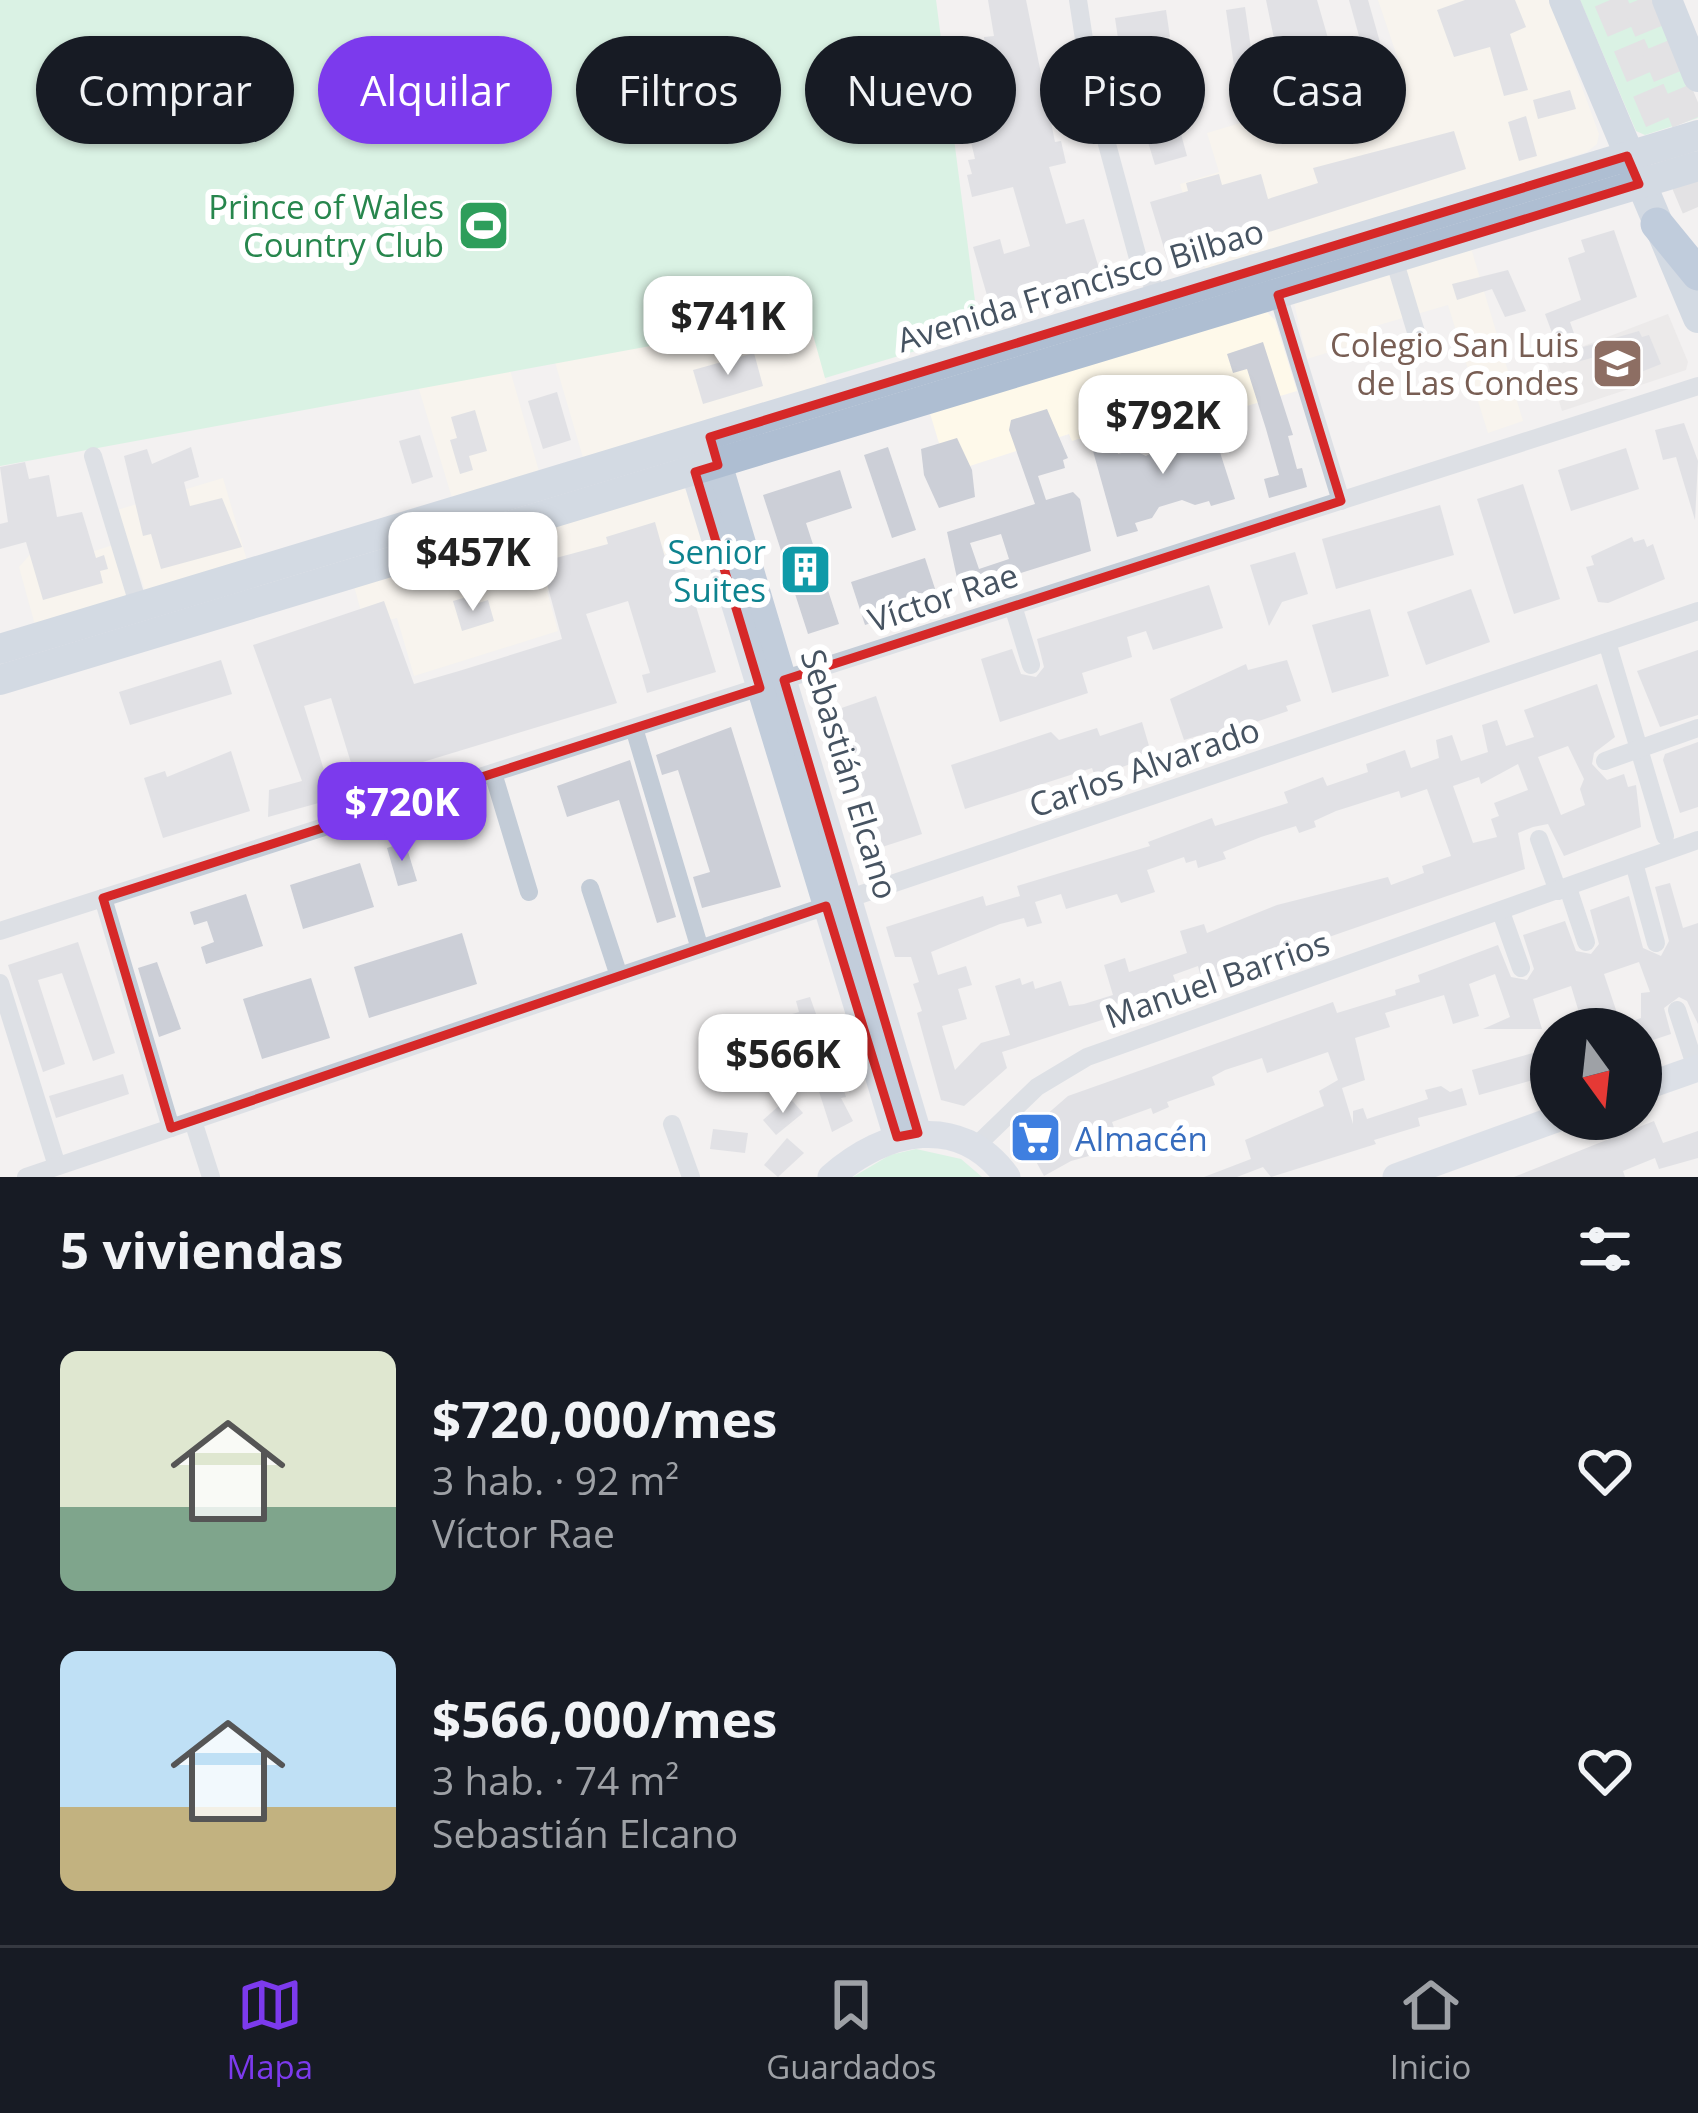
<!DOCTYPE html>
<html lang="es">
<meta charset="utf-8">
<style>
body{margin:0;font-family:"Open Sans",sans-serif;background:#242831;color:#f1f3f6;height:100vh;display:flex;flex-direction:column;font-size:45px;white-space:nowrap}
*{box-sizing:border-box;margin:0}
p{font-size:39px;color:#9ea1a6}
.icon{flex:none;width:66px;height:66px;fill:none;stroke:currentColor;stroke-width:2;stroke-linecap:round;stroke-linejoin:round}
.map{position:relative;height:1177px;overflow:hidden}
.panel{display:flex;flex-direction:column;background:#171b24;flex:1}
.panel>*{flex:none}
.guide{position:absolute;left:36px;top:36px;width:1626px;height:108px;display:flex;gap:24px}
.needle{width:78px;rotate:165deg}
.fabs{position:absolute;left:1530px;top:1008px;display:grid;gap:24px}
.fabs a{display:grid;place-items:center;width:132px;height:132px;border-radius:50%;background:#171b24;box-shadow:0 3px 9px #0004;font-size:60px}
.price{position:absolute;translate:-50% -102px;padding:0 27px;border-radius:24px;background:#fff;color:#222;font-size:39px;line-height:78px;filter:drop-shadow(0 3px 6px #0008)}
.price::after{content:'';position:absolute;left:50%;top:72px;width:36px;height:27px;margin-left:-18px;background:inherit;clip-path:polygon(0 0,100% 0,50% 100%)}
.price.active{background:#7c3aed;color:#fff}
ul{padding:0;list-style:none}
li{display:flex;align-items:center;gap:36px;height:300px;padding:0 60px}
li span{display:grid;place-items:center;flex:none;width:336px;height:240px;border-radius:18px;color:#555}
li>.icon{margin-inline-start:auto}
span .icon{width:144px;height:144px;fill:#fffc;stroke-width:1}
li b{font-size:51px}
h2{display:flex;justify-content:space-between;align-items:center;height:144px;padding:0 60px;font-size:51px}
.chip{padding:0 42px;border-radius:54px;background:#171b24;box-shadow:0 3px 9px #0004;font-size:42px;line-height:108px}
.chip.active{background:#7c3aed;color:#fff}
.tabs{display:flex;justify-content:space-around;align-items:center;height:168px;border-top:3px solid #363941;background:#171b24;font-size:33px;color:#9ea1a6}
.tabs a{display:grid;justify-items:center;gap:6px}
.tabs .active{color:#7c3aed}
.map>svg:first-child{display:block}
</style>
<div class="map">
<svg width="1698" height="1177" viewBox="0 0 1698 1177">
<rect width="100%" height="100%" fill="#f3f1f1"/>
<!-- commercial -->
<g fill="#fef9ea">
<path d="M1378 0H1550L1599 134 1597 144 1587 152 1206 271 1180 184 1219 172 1207 133 1403 74Z"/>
<path d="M1471 248 1523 421 1488 433 1448 305 1372 327 1375 338 1307 359 1294 303Z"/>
<path d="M1266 311 1275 320 1297 391 1230 411 1224 394 1072 441 1069 434 948 473 929 410Z"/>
<path d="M809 317 828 388 584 461 555 362Z"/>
<path d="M510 370 540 475 453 501 418 386Z"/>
<path d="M223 478 248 564 146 593 117 510Z"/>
<path d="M681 485 691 496 705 542 547 591 558 631 414 676 397 618 365 626 353 582Z"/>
<path d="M50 532 60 562 113 545 127 597 35 625 19 567Z"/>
</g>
<!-- education -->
<path fill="#e4e2e2" d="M1668 314 1688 362 1686 370 1562 411 1547 360Z"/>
<!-- green -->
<g fill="#bcf4d4">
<path d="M0 0H936L979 332 825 378 808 317 0 466Z"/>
<path d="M1580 0H1654L1698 118 1645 135 1636 131Z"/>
<path d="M916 1149 961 1159 982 1177H853L890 1155Z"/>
</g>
<!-- building -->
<g fill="#cccfd7" fill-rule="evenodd">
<path d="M988 0H1026L1055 142 1061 141 1066 163 1049 167 1066 224 1084 219 1104 285 993 316 973 247 1000 239 1004 254 1030 246 1013 187 972 197 967 175 972 174 968 160 975 159 958 86 990 79 984 37 994 36Z"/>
<path d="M1266 0H1317L1342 87 1323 93 1321 87 1240 108 1226 10 1245 7 1256 83 1282 77Z"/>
<path d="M1349 0H1368L1389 74 1371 79Z"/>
<path d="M1465 0H1515L1526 27 1510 34 1528 90 1504 96 1490 47 1454 57 1437 10Z"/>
<path d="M1166 10 1170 37 1119 45 1115 18Z"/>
<path d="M1194 71 1204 108 1176 116 1187 156 1155 165 1130 83Z"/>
<path d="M1570 90 1576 109 1538 119 1533 100Z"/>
<path d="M1526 116 1537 156 1519 161 1508 122Z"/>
<path d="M1454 131 1466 169 1244 240 1241 229 1183 245 1188 262 1170 268 1150 202 1188 191 1186 183 1219 174 1222 185 1261 174 1268 199 1318 183 1313 168Z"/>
<path d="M1614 230 1637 297 1570 322 1576 339 1557 346 1545 314 1581 300 1568 258 1585 252 1581 240Z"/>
<path d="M1508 270 1526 311 1505 317 1492 289 1457 300 1452 284Z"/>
<path d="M1639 331 1642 337 1649 335 1661 364 1626 378 1609 353 1577 362 1573 350Z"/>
<path d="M1263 342 1293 435 1288 436 1297 469 1302 468 1307 487 1269 498 1264 479 1279 475 1266 429 1247 369 1233 373 1227 354Z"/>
<path d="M754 353 763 386 703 404 693 370Z"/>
<path d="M557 392 571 440 543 449 528 401Z"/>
<path d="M1047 409 1068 458 1063 460 1065 468 1038 476 1046 500 1073 492 1080 499 1091 551 960 592 947 532 1035 504 1009 430 1011 420ZM1001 534 1009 559 979 569 970 543Z"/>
<path d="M475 410 487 451 469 456 473 470 460 474 450 440 457 438 451 417Z"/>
<path d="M1209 418 1235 499 1211 506 1209 501 1195 505 1182 500 1159 507 1152 518 1135 523 1138 531 1117 537 1093 451 1116 445 1118 454 1133 450 1146 456 1189 433 1187 425Z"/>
<path d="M1684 423 1698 461 1695 520 1676 457 1663 460 1655 430Z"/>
<path d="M420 435 433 477 412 484 399 441Z"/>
<path d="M957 438 972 470 975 497 939 508 924 475 921 449Z"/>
<path d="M191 447 199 477 184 482 190 506 222 498 242 547 161 569 151 534 143 536 124 456 147 449 152 464Z"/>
<path d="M888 447 916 530 892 538 864 455Z"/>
<path d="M1626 448 1639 489 1571 511 1558 470Z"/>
<path d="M25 462 29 479 49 475 57 517 82 512 96 558 104 555 108 569 100 571 103 583 43 600 26 542 0 549V524L8 522 0 467Z"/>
<path d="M840 470 852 508 806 523 839 624 808 634 763 495Z"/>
<path d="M1523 484 1560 599 1514 614 1477 499Z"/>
<path d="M1440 505 1454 555 1336 589 1322 539Z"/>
<path d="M655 522 666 561 681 557 716 672 647 693 642 675 650 673 628 601 586 614 617 703 380 775 383 785 360 792 331 698 304 706 333 799 268 817 269 790 302 781 253 645 384 601 414 684 459 671 562 639 541 562 608 544 606 537Z"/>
<path d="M1632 537 1634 542 1644 539 1647 547 1653 544 1665 579 1608 603 1598 602 1586 567 1594 565 1591 556Z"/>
<path d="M1295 552 1308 594 1282 602 1269 626 1250 565Z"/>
<path d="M925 558 939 601 865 625 851 582Z"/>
<path d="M1209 585 1223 628 1153 650 1146 631 1127 637 1132 657 1082 673 1088 693 1000 722 981 659 1012 649 1021 674 1036 677 1044 667 1037 639Z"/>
<path d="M1471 589 1490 642 1426 665 1407 612Z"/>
<path d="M467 597 469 606 488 600 494 621 462 631 453 601Z"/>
<path d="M1370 609 1389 676 1332 693 1312 625Z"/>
<path d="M1698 650V715L1660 727 1637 671Z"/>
<path d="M221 660 232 694 130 725 119 692Z"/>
<path d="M1287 660 1301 701 1286 706 1288 711 1206 739 1204 734 1184 740 1170 699 1246 664 1248 670Z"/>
<path d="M1597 684 1615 737 1594 753 1592 764 1607 780 1624 774 1628 787 1636 785 1641 827 1564 856 1548 824 1533 827 1518 833 1525 869 1326 938 1217 967 1220 976 1202 981 1198 966 1173 975 1180 995 1002 1052 1007 1068 964 1106 941 1100 917 1013 922 1011 913 984 919 982 911 957H895L886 927 983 896 986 906 1020 896 1017 886 1150 846 1148 842 1212 818 1215 826 1288 803 1284 792 1323 777 1327 786 1368 772 1366 764 1405 750 1411 768 1439 758 1436 740 1452 735 1461 761 1488 752 1482 725 1497 720 1506 746 1534 737 1524 710ZM1568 746 1584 779 1580 789 1585 805 1561 815 1538 757ZM1518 764 1528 790 1494 803 1499 816 1491 819 1497 837 1473 843 1453 786 1479 777 1481 784ZM1427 789 1451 856 1422 866 1424 873 1391 885 1388 877 1277 905 1207 933 1204 924 1180 931 1187 953 1129 972 1125 958 1104 965 1113 995 1084 1004 1069 1006 1061 981 1035 989 1033 981 1022 985 1020 978 995 986 1010 1035 981 1043 955 1070 942 1026 967 1019 958 989 972 985 966 966 938 975 931 952 1000 924 1024 918 1027 927 1042 923 1035 902 1061 894 1066 909 1117 894 1121 903 1155 892 1147 870 1184 857 1186 863 1196 860 1198 868 1226 859 1223 852 1261 837 1296 826 1299 833 1316 827 1314 821 1336 811 1399 791 1401 798Z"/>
<path d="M876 696 922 834 879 848 833 711Z"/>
<path d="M1142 722 1152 756 1095 777 1092 768 965 809 951 765 1051 732 1059 740 1097 728 1100 736Z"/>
<path d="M731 727 781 887 702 908 693 877 710 872 678 770 662 775 656 755Z"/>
<path d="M1698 742V807L1680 813 1663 760 1665 754Z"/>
<path d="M231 751 250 811 163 838 144 778 165 771 167 777Z"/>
<path d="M630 760 676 917 657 923 619 800 567 817 557 786Z"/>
<path d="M405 842 417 881 398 886 387 848Z"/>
<path d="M360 863 374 907 303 929 290 885Z"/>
<path d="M1670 883 1683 928 1698 923V1024L1687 1001 1679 997 1664 1008 1671 1034 1641 1044V1029H1584L1571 986 1533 999 1542 1029H1483L1510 1017 1495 974 1469 984 1479 1016 1453 1024 1444 995 1385 1013 1390 1027 1355 1038 1365 1080 1342 1088 1353 1124V1111L1363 1108 1367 1119 1428 1099 1425 1090 1441 1086 1450 1092 1462 1088 1467 1105 1418 1118 1420 1126 1374 1140 1376 1144 1271 1177 1263 1167 1237 1177H1204L1251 1159 1245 1140 1324 1106 1319 1091 1338 1080 1328 1052 1267 1073 1262 1058 1225 1070 1212 1077 1215 1085 1167 1102 1169 1107 1153 1114 1151 1108 1112 1122 1121 1147 1071 1161 1044 1176 1022 1136 1068 1096 1333 1002 1337 1013 1396 995 1395 990 1420 982 1418 975 1498 945 1511 977 1527 980 1534 969 1523 935 1565 921 1576 951 1591 954 1599 944 1590 910 1629 896 1643 948 1661 956 1669 941 1655 887ZM1639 962 1650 992 1641 993V1018L1621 1025 1604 974Z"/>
<path d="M246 894 263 946 206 964 201 947 214 942 207 921 194 925 190 912Z"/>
<path d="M462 933 477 984 369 1018 354 967Z"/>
<path d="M78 942 115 1053 93 1061 62 973 38 980 65 1064 43 1072 8 965Z"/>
<path d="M157 962 181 1029 159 1037 138 968Z"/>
<path d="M311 978 330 1038 262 1059 243 999Z"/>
<path d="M810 997 821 1028 811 1031 818 1058 826 1056 835 1083 841 1081 846 1097 841 1098 853 1121 832 1132 814 1076 787 1084 777 1053 788 1049 779 1018 799 1012 796 1001Z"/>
<path d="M1551 1048V1075L1479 1095 1472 1070Z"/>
<path d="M123 1074 129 1094 56 1118 49 1096Z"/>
<path d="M789 1097 803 1113 776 1135 763 1120Z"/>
<path d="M1654 1121 1663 1143 1698 1131V1158L1659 1169 1655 1158 1623 1171 1625 1177H1514Z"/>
<path d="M713 1129 748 1133 745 1153 710 1149Z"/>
<path d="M787 1138 804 1153 778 1177 764 1165Z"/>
</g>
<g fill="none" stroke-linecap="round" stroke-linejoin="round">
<!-- highway-tunnel -->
<g stroke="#d0d1d4" stroke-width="33" stroke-dasharray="33 16" stroke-linecap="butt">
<path d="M1610 0 1698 207"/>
<path d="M1638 0 1698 146"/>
</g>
<!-- street -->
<g stroke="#c3ccd7" stroke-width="18">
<path d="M1078 0 1091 85 1139 262 1160 297"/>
<path d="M1394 259 1422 352"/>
<path d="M1278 295 1341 501"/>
<path d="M93 456 139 607"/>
<path d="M1013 606 1031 665"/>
<path d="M1607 642 1665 836"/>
<path d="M634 728 700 949"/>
<path d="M1605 761 1698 728"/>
<path d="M493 773 529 892"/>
<path d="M1539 839 1558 891"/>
<path d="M1634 863 1656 943"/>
<path d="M590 888 619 976"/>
<path d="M1568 888 1586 942"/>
<path d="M103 898 171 1128"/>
<path d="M1501 912 1521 968"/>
<path d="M0 931 1698 386"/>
<path d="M0 983 57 1166"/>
<path d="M1677 1010 1696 1068"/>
<path d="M193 1121 211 1177"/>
<path d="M672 1124 691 1177"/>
<path d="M977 1145 1037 1087 1087 1057 1698 840"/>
<path d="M26 1177 1698 611"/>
</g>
<!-- secondary -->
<g stroke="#c2cddb" stroke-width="27">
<path d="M712 441 918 1133"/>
<path d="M689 454 897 1137"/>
<path d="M1641 1088 1698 1068"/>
<path d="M831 1177C885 1129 960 1112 1007 1177"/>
<path d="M1396 1177 1556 1119"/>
</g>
<!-- primary -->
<g stroke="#aebed2" stroke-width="30">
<path d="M1564 0 1698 318"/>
<path d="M1667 0 1698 77"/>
<path d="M0 649 1698 135"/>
<path d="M0 680 1698 166"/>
</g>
<!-- highway -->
<path stroke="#84a0c4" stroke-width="33" d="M1657 224 1698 274"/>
</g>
<!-- marked area -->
<path d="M0 0H1698V1177H0ZM1627 156 1639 184 1278 295 1341 501 784 680 918 1133 897 1137 826 906 171 1128 103 898 760 688 695 472 718 465 710 437Z" fill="#f3f1f1" fill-opacity=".55" fill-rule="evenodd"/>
<path fill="none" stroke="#d62828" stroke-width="9" stroke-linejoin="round" d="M1627 156 1639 184 1278 295 1341 501 784 680 918 1133 897 1137 826 906 171 1128 103 898 760 688 695 472 718 465 710 437Z"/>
<!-- icons -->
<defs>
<symbol id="stadium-square" viewBox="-11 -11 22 22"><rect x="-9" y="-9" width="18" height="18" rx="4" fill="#2e9e5b" stroke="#fff"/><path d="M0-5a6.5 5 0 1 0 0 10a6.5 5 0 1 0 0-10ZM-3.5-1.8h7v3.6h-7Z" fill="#fff"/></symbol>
<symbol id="school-square" viewBox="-11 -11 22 22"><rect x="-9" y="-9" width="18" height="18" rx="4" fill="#8d6e63" stroke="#fff"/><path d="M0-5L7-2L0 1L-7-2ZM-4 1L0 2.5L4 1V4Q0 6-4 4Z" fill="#fff"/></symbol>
<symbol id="building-square" viewBox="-11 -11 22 22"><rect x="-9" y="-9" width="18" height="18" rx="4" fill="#0f9aa8" stroke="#fff"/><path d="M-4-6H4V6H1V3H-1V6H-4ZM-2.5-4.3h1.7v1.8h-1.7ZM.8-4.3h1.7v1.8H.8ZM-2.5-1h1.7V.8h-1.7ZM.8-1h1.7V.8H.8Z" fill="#fff"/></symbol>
<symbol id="supermarket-square" viewBox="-11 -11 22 22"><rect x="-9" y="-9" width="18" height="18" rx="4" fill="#3f7fe0" stroke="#fff"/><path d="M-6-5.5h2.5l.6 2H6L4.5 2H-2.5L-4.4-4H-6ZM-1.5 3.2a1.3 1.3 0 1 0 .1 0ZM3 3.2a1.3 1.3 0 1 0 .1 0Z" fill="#fff"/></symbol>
</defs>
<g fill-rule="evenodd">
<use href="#stadium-square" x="454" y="196" width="59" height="59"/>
<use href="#school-square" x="1588" y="334" width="59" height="59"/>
<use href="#building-square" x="776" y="540" width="59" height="59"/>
<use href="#supermarket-square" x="1006" y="1108" width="59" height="59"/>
</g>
<g text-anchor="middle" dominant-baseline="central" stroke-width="12" stroke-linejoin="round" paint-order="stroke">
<!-- leisure labels -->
<g font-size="33" fill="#27864d" stroke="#fff" text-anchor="end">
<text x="444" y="206">Prince of Wales<tspan x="444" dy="38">Country Club</tspan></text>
</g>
<!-- street labels -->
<g font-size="33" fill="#465361" stroke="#fff">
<text transform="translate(1080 285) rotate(-17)">Avenida Francisco Bilbao</text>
<text transform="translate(943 597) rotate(-18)">Víctor Rae</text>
<text transform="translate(1144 767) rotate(-19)">Carlos Alvarado</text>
<text transform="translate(850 774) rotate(73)">Sebastián Elcano</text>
<text transform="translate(1217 979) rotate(-19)">Manuel Barrios</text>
</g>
<!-- education labels -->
<g font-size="33" fill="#785e54" stroke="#fff" text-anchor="end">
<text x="1579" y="344">Colegio San Luis<tspan x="1579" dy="38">de Las Condes</tspan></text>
</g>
<!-- culture labels -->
<g font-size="33" fill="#0d838f" stroke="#fff" text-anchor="end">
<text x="766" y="551">Senior<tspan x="766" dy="38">Suites</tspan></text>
</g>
<!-- shop labels -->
<g font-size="33" fill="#366cbe" stroke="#fff" text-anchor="start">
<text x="1075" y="1138">Almacén</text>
</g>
</g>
</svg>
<div class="fabs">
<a><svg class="needle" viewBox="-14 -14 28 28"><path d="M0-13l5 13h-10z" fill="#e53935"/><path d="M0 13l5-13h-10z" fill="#9ea1a6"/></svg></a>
</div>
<b class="price" style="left:728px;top:378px">$741K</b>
<b class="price" style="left:1163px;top:477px">$792K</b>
<b class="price" style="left:473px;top:614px">$457K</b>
<b class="price active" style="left:402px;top:864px">$720K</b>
<b class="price" style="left:783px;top:1116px">$566K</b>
<div class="guide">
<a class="chip">Comprar</a>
<a class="chip active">Alquilar</a>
<a class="chip">Filtros</a>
<a class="chip">Nuevo</a>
<a class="chip">Piso</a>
<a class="chip">Casa</a>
</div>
</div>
<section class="panel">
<h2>5 viviendas<svg class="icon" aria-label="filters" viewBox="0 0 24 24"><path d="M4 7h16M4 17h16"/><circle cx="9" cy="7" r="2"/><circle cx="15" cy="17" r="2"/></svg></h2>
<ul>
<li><span style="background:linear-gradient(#dfe7d0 65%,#7fa58c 0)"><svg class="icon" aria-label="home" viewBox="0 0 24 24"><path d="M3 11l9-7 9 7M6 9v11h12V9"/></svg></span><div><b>$720,000/mes</b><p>3 hab. · 92 m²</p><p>Víctor Rae</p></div><svg class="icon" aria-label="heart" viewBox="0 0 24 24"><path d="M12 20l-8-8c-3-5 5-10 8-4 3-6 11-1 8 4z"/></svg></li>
<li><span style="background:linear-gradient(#bfe0f5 65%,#c2b280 0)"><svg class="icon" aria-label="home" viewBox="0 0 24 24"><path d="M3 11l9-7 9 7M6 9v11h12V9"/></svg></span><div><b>$566,000/mes</b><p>3 hab. · 74 m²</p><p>Sebastián Elcano</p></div><svg class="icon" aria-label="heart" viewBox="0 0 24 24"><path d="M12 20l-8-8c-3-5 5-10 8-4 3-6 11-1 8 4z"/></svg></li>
</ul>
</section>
<nav class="tabs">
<a class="active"><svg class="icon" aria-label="map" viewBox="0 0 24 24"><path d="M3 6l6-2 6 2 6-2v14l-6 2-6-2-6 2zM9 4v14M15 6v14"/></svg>Mapa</a>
<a><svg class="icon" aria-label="saved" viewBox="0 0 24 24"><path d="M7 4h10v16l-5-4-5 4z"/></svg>Guardados</a>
<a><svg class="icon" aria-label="home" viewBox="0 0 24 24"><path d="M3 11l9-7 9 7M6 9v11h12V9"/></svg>Inicio</a>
</nav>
